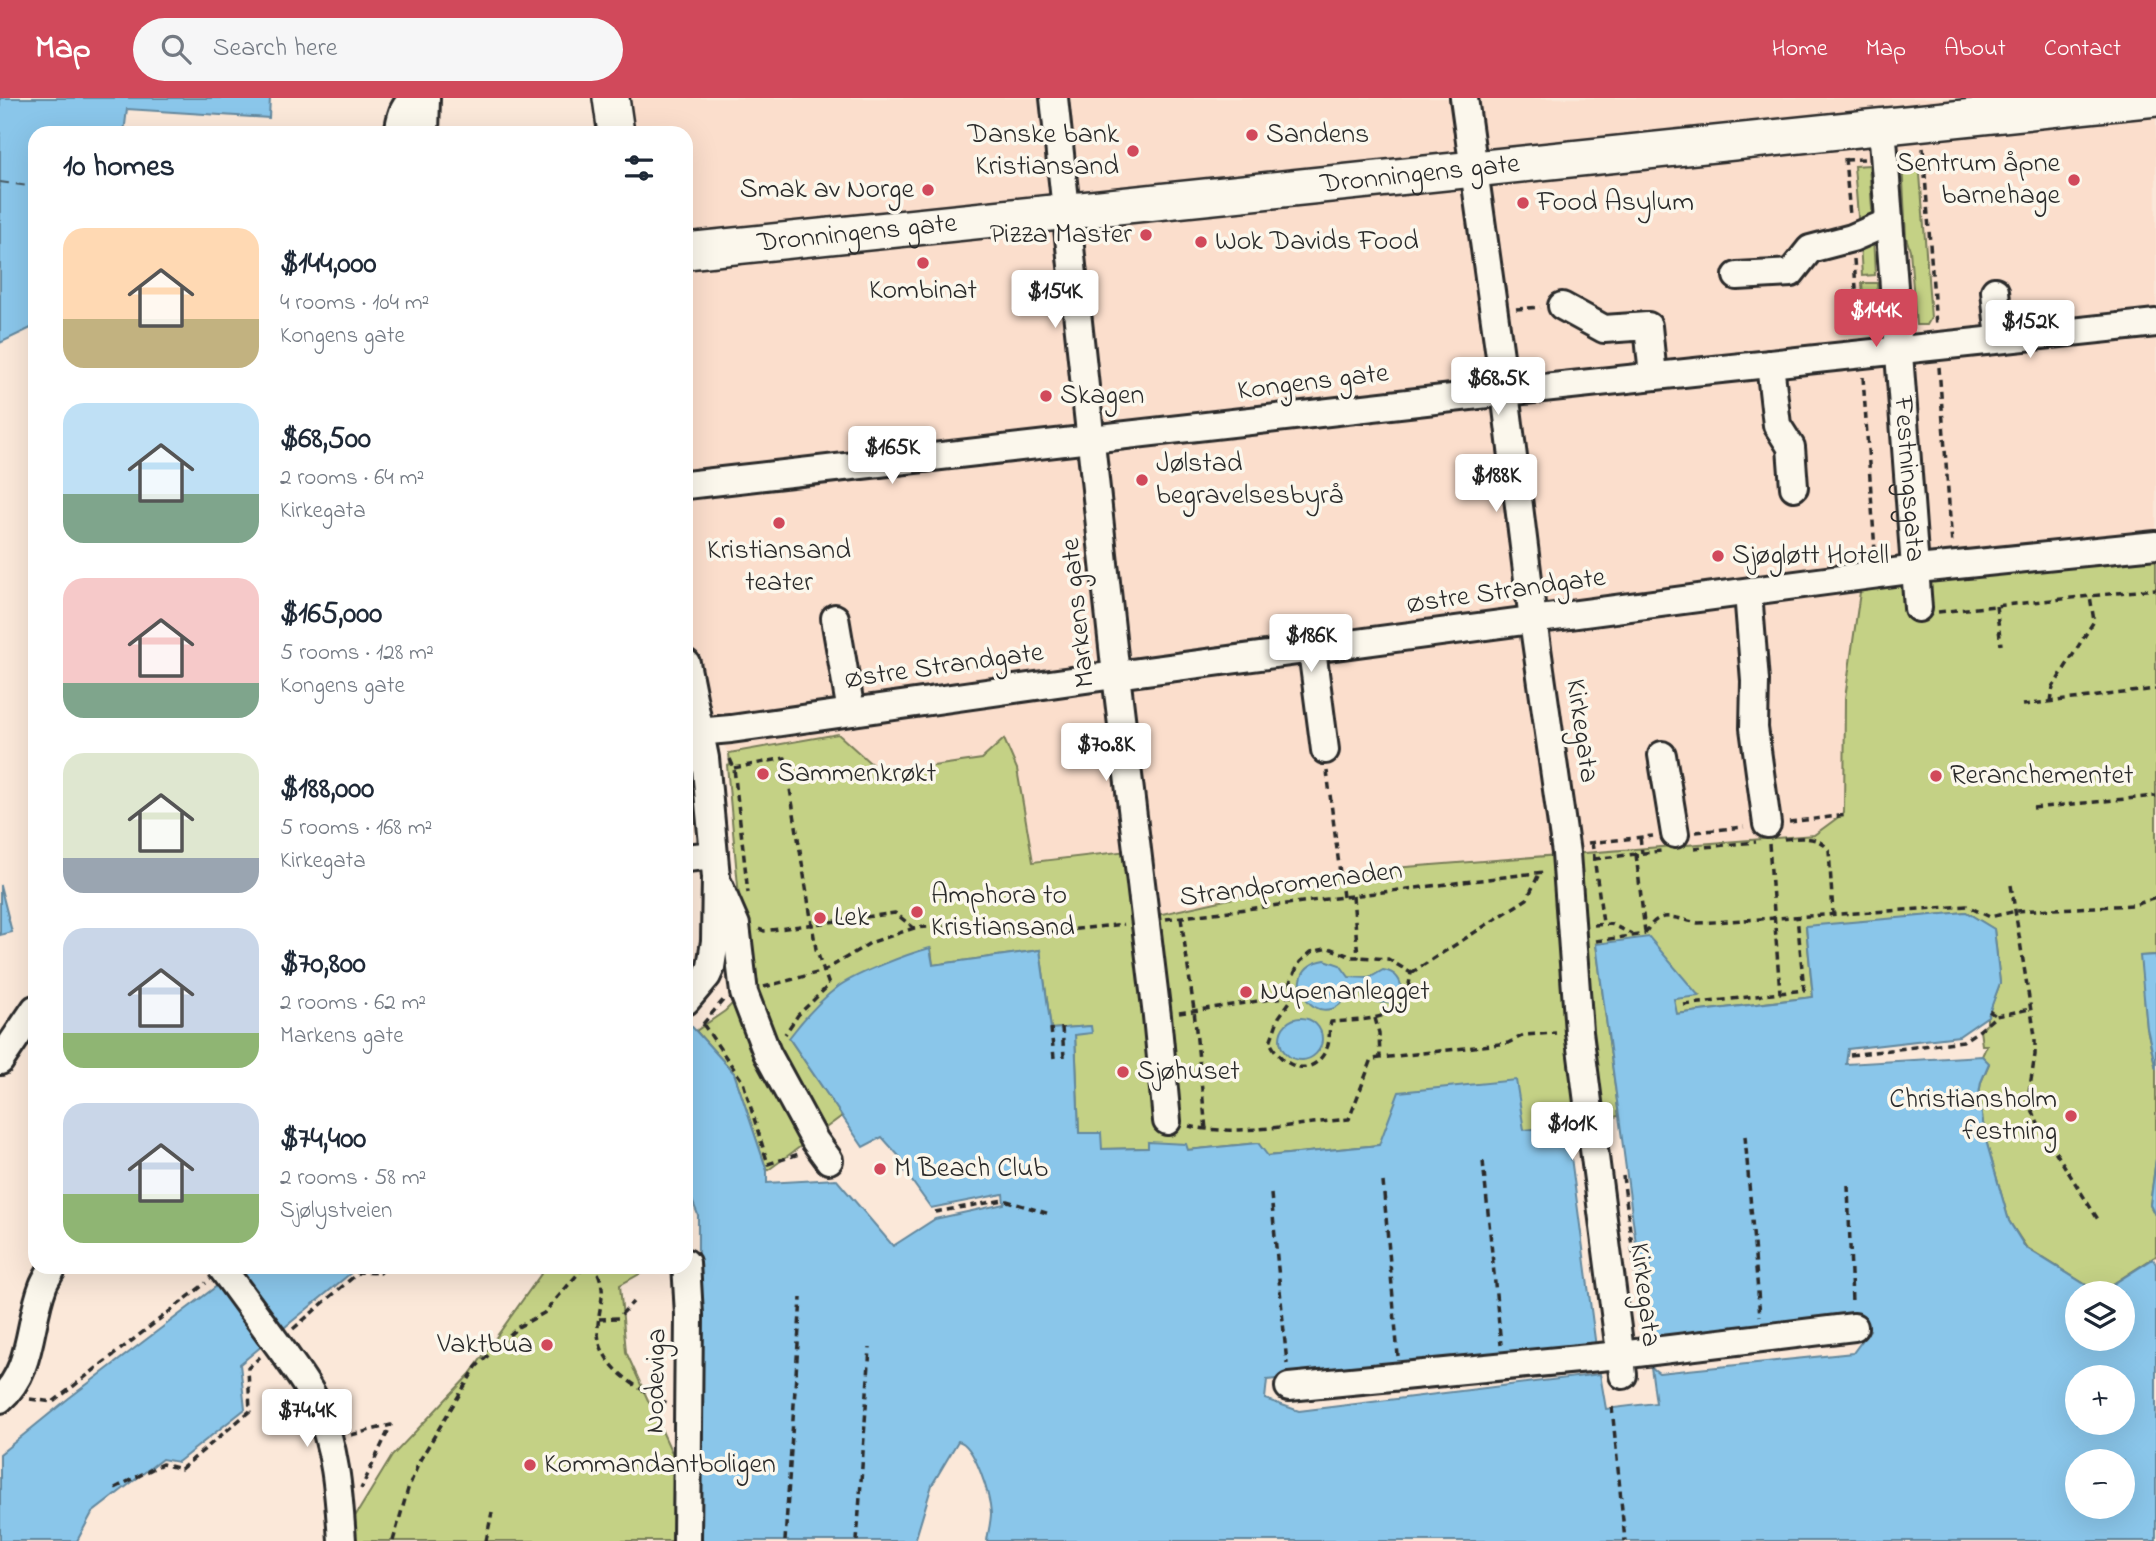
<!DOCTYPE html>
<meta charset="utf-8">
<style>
body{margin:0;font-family:"Indie Flower",sans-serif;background:#f6f6f7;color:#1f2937;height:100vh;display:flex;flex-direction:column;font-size:26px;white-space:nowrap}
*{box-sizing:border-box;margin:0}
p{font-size:23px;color:#747a83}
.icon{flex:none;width:38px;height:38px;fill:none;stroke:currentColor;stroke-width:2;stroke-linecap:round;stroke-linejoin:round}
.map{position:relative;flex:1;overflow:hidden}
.panel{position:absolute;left:28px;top:28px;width:665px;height:1148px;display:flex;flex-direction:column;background:#fff;border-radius:21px;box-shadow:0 7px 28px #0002}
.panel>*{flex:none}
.fabs{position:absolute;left:2065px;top:1183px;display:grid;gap:14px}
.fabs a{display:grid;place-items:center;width:70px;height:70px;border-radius:50%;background:#fff;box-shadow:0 7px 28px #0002;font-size:35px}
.price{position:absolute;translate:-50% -60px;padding:0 16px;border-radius:7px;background:#fff;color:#222;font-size:23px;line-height:46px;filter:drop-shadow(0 2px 4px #0008)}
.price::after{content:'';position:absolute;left:50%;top:42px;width:21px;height:16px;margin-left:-10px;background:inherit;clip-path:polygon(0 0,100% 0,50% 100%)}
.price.active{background:#d1495b;color:#fff}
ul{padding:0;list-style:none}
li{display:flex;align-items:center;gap:21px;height:175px;padding:0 35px}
li span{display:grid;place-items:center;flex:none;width:196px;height:140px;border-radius:21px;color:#555}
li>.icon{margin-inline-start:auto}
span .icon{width:84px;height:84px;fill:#fffc;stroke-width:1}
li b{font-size:30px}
h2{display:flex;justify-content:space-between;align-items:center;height:84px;padding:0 35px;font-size:30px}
header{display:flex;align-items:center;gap:42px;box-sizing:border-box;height:98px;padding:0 35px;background:#d1495b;color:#fff}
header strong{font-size:33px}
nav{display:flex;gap:38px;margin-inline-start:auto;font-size:24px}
.search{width:490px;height:63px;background:#f6f6f7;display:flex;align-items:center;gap:18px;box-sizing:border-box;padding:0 24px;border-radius:38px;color:#747a83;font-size:26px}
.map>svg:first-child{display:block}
</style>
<header>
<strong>Map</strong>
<div class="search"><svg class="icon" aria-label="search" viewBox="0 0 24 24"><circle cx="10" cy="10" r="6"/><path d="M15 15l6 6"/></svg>Search here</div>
<nav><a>Home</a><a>Map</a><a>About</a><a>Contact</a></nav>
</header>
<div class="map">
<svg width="2156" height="1443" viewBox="0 0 2156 1443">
<rect width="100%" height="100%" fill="#fbe8d9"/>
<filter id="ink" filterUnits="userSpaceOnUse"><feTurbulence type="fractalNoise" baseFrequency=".0143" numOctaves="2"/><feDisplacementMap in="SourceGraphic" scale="14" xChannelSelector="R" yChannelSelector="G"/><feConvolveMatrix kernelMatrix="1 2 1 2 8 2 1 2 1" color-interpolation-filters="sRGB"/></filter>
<g filter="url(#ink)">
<!-- built -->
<path fill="#fbdecc" d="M627 0H2156V456L2133 458 2087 468 1845 600 1844 715 1815 737 1355 773 1143 820 1136 752 1033 764 1017 671 982 661 926 669 878 672 838 636 729 655 715 636 695 585 686 508V35H631Z"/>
<!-- green -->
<g fill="#c4d185" stroke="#787e58" stroke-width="2">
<path d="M1919 63 1931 220 1927 227H1916L1910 152 1906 139 1902 64Z"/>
<path d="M1869 67 1873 125 1859 131 1854 68Z"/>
<path d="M1873 137 1875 177 1862 178 1860 144Z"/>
<path d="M1862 185H1877L1880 232H1866Z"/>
<path d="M2156 456V857L2141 858 2147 930 2156 971V1061L2150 1107 2156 1119V1158L2099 1195 2026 1149 2009 1123 1985 1039 1979 996 1981 984 1989 966 1982 958 1987 947H1982L1980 932 1987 926V919L2000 885 1994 831 1966 814 1806 829 1813 899 1676 916 1674 901 1699 897 1596 846 1619 1018 1553 1030 1267 1058 1258 1045 1187 1052 1148 1044 1149 1050 1101 1051 1079 1036 1075 936 1091 928 1051 931 1040 852 933 867 931 851 789 940 842 1018 767 1073 734 975 696 933 725 913 738 900 741 821 727 667 730 666 729 655 838 636 878 672 926 669 982 661 1004 641 1017 671 1033 764 1136 752 1144 820 1355 773 1814 737 1844 715 1845 600 1861 487 1974 475 2087 468 2134 458Z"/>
<path d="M546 1169H652L620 1187 626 1254 673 1357 682 1443H340L392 1358 470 1276Z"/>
</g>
<!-- water -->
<g fill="#8ac6ea" stroke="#64889e" stroke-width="2" fill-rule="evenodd">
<path d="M0 0H270L269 20 127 11 124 35H35V228L0 245Z"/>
<path d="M0 787 12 834 0 837Z"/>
<path d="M1966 814 1994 831 2000 885 1988 918 1959 938 1848 951 1846 966 1982 958 1989 965 1981 984 1979 996 1985 1039 2009 1123 2025 1149 2099 1195 2153 1161 2156 1166V1443H987C988 1434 991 1424 991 1415 990 1399 975 1346 958 1343L932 1387 915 1443H697L698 1117 686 1087V922L734 975 767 1073V1085L836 1081 893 1148 935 1121 1004 1106 1003 1096 931 1110 904 1072 907 1067 882 1039 863 1049 789 940C804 920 819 903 839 888 858 875 907 856 930 850L933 867 1040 852 1051 931 1091 928 1092 935 1075 937 1079 1035H1101L1102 1051 1148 1050V1044L1186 1046 1188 1052 1258 1045 1268 1058 1379 1047 1399 994 1516 982 1524 1032 1553 1029 1555 1044H1569L1596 1249 1267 1282 1265 1301 1299 1313 1600 1276 1606 1311 1656 1305 1651 1269 1659 1275 1853 1255 1870 1232 1854 1222 1649 1243 1596 846 1649 839 1699 898 1674 901 1677 916 1813 899 1806 828ZM2077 1195H2123V1241H2077ZM2077 1279H2123V1325H2077ZM2077 1363H2123V1409H2077Z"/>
<path d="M2156 857V971L2147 930 2140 858Z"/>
<path d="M1325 862 1340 867 1349 879 1369 880 1383 872C1410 876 1405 910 1377 904L1369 896H1349C1318 943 1272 871 1325 862Z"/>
<circle cx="1301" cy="941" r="21"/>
<path d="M2156 1061V1119L2150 1107Z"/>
<path d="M242 1169H382L379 1171 357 1170 240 1266 245 1311 178 1364 162 1361 92 1415 77 1443H0V1356L69 1300Z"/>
</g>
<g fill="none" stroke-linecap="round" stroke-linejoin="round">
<!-- ferry -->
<path stroke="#485a64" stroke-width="2" stroke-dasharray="9 7" stroke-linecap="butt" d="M0 84 35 89"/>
<defs>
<g id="minor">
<path d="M1054 0 1116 577 1157 918 1167 1023"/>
<path d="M1464 0 1505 294 1533 522 1566 755 1579 934 1623 1277"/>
<path id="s1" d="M1882 28 1918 510"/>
<path d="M398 35C401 20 402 6 417 0"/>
<path d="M425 35 426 0"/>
<path d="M1737 178 1791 175 1810 151 1852 140 1889 124"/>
<path d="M1995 193 2000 241"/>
<path d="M1562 208 1604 231 1648 228 1653 278"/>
<path d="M1770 266 1777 327 1791 349 1794 389"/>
<path d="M686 387 1505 294 2156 225"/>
<path d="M1748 494 1755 583 1754 630 1767 726"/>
<path d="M835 520 851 614"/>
<path d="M1312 552 1325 652"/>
<path d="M686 565 705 660 716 779 715 843 711 869 707 878 686 903"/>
<path d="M686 635 731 631 1093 580 1917 471 2156 447"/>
<path d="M1662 657 1675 736"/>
<path d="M686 760 714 757"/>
<path d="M719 788 736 827 744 895 767 955 815 1043 829 1062"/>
<path d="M0 963 35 911"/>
<path d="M686 1165 689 1217 687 1443"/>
<path d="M284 1255C295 1271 308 1287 316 1305 336 1348 339 1397 342 1443"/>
<path d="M1289 1289 1620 1257 1854 1229"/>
<path d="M0 1301C33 1272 28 1227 43 1188 45 1182 50 1175 53 1169"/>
</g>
<g id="major">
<path d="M611 0 616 35"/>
<path id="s2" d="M686 153C1176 104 1666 49 2156 0"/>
</g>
</defs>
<!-- minor casing -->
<use href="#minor" stroke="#2b2b2b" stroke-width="32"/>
<!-- major casing -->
<use href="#major" stroke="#2b2b2b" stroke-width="40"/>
<!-- path -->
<g stroke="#2b2b2b" stroke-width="3.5" stroke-dasharray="7 5" stroke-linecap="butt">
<path d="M1923 50 1936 228"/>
<path d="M1845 60 1850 118"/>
<path d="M1845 62 1864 61"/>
<path d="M1854 161 1859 234"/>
<path d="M1516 211 1540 209"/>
<path d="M1939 269 1952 447"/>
<path d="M1863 279 1875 453"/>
<path d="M1996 508 2001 547"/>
<path d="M1938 514 2156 491"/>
<path d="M2051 604 2053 589 2094 523 2090 498"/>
<path d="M2023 607 2156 591"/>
<path d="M730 661 734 670 748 795"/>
<path d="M734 670 785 660 816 851 829 887 798 917 785 936"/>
<path d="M1327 673 1343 799"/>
<path d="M2033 710 2156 698"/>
<path d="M1789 724 1847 717"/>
<path d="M1696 734 1744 729"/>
<path d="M1640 739 1642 755"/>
<path d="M1784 741C1802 740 1817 737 1829 752L1833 816"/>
<path d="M1592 744 1603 825"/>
<path d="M1588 745 1653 738"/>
<path d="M1769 746 1780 895"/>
<path d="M1694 750 1756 744"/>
<path d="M1636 756 1645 834"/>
<path d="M1594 761 1661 753"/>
<path d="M2011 787 2035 938V957L2028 1001 2038 1026 2099 1123"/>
<path d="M1353 798 1358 859H1352L1329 850 1311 854 1300 864 1291 882V902L1279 919 1270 944C1282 969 1311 982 1326 952 1331 943 1328 933 1331 924 1354 922 1390 924 1404 902 1409 895 1409 884 1411 875L1388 861 1358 859"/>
<path d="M1181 820 1194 912 1206 1032"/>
<path d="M1166 821 1544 774"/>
<path d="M1594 827 1611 826 1632 836"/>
<path d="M759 831 764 833 895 815 914 830 956 827 1022 837 1124 826"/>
<path d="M1645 836C1658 810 1673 820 1698 825L1967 808 1990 819 2016 813 2134 807 2156 800"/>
<path d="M1596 843 1645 836"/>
<path d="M1411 875 1527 801 1539 776"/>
<path d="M764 889 824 873 870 845 914 830"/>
<path d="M1684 907 1804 892 1797 818"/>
<path d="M1989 913 1996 918"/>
<path d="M1179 915 1291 898"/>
<path d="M1375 920 1379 935 1380 959"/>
<path d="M703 926 724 901"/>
<path d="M703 926 743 984 768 1066 799 1056"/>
<path d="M1062 929 1064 959"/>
<path d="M1051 930 1054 960"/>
<path d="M1850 957 1963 943 1980 932 1996 918 2030 911"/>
<path d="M1189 1028C1235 1039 1301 1025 1349 1021L1372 961 1508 945 1524 937 1556 935"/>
<path d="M1745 1038 1760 1218"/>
<path d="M1483 1063 1501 1247"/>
<path d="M1623 1078 1643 1233"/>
<path d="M1383 1084 1398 1258"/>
<path d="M1848 1087 1852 1206"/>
<path d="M1271 1096 1287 1266"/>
<path d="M686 1109 689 1118 686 1137"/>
<path d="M935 1114 1004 1102 1050 1116"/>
<path d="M598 1175C607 1196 599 1206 598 1228 595 1266 637 1291 667 1305"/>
<path d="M599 1221 618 1220 633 1204"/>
<path d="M293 1231 359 1174 380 1175 386 1169"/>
<path d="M30 1301 53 1304 206 1185"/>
<path d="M1612 1309 1625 1443"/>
<path d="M351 1337 391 1327 361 1391"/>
<path d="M115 1390 162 1366 181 1371 250 1313 248 1270 260 1259"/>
<path d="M393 1443 408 1391 420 1362 476 1269 518 1229 544 1215 584 1169"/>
<path d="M486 1443 492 1414"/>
<path d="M785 1443 801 1200"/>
<path d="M857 1443 870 1250"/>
</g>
<!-- minor -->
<use href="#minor" stroke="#fbf7ec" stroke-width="26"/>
<!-- major -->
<use href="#major" stroke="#fbf7ec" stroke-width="35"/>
<defs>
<path id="minor-bridge" d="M221 1169 284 1255"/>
</defs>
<!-- minor-bridge casing -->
<use href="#minor-bridge" stroke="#2b2b2b" stroke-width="32" stroke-linecap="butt"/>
<!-- minor-bridge -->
<use href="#minor-bridge" stroke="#fbf7ec" stroke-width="26"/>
</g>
</g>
<!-- markers -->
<g fill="#d1495b" stroke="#fbf7ec" stroke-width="2.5">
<circle cx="1252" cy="37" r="7"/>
<circle cx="1133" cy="53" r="7"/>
<circle cx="2074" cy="82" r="7"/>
<circle cx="928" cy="92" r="7"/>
<circle cx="1523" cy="105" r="7"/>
<circle cx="1146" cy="137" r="7"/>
<circle cx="1201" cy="144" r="7"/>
<circle cx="923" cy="165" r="7"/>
<circle cx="1046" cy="298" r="7"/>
<circle cx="1142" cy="382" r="7"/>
<circle cx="779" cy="425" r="7"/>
<circle cx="1718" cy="458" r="7"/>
<circle cx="763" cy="676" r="7"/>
<circle cx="1936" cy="678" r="7"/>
<circle cx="917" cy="814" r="7"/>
<circle cx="820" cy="820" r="7"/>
<circle cx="1246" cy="894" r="7"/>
<circle cx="1123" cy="974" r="7"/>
<circle cx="2071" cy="1018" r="7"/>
<circle cx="880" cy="1071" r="7"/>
<circle cx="547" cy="1247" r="7"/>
<circle cx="530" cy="1367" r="7"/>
</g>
<g text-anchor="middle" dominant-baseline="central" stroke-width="7" stroke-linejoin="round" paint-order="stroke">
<!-- poi labels -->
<g font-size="28" fill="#2b2b2b" stroke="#fbf7ec" text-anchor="start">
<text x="1119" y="37" text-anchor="end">Danske bank<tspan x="1119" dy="32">Kristiansand</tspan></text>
<text x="1266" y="37">Sandens</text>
<text x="2060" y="66" text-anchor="end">Sentrum åpne<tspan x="2060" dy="32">barnehage</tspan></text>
<text x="914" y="92" text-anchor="end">Smak av Norge</text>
<text x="1537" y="105">Food Asylum</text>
<text x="1132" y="137" text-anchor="end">Pizza Master</text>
<text x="1215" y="144">Wok Davids Food</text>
<text x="923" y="193" text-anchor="middle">Kombinat</text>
<text x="1060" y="298">Skagen</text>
<text x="1156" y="366">Jølstad<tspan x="1156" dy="32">begravelsesbyrå</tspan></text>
<text x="779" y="453" text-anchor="middle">Kristiansand<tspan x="779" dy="32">teater</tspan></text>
<text x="1732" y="458">Sjøgløtt Hotell</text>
<text x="777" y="676">Sammenkrøkt</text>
<text x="1950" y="678">Reranchementet</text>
<text x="931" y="798">Amphora to<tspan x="931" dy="32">Kristiansand</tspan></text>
<text x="834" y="820">Lek</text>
<text x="1260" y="894">Nupenanlegget</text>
<text x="1137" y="974">Sjøhuset</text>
<text x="2057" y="1002" text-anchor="end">Christiansholm<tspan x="2057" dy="32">festning</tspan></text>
<text x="894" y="1071">M Beach Club</text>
<text x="533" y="1247" text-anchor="end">Vaktbua</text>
<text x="544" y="1367">Kommandantboligen</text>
</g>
<!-- street labels -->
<g font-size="28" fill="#2b2b2b" stroke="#fbf7ec">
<text stroke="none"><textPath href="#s2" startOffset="738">Dronningens gate</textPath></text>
<text stroke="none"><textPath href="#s2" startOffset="172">Dronningens gate</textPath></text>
<text transform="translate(1313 285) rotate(-7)">Kongens gate</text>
<text stroke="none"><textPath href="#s1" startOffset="354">Festningsgata</textPath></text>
<text transform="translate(1506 494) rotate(-8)">Østre Strandgate</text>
<text transform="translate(1079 515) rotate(-96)">Markens gate</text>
<text transform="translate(944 569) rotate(-8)">Østre Strandgate</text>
<text transform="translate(1581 633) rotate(82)">Kirkegata</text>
<text transform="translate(1291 787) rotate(-7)">Strandpromenaden</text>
<text transform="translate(1644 1197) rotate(83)">Kirkegata</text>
<text transform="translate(657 1283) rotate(-89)">Nodeviga</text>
</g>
</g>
</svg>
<div class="fabs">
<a><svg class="icon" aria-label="layers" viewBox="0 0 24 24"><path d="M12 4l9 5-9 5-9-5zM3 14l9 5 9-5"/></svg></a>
<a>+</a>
<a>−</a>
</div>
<b class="price" style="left:1055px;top:232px">$154K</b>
<b class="price active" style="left:1876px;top:251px">$144K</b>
<b class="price" style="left:2030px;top:262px">$152K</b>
<b class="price" style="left:1498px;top:319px">$68.5K</b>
<b class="price" style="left:892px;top:388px">$165K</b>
<b class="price" style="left:1496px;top:416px">$188K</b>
<b class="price" style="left:1311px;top:576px">$186K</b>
<b class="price" style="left:1106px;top:685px">$70.8K</b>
<b class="price" style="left:1572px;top:1064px">$101K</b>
<b class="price" style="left:307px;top:1351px">$74.4K</b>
<section class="panel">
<h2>10 homes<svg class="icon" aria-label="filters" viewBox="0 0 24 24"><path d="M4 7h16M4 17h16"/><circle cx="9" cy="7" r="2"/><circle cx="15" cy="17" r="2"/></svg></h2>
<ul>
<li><span style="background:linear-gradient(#ffd9b3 65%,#c2b280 0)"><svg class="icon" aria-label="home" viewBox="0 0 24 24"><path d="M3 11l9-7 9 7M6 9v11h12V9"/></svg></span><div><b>$144,000</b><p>4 rooms · 104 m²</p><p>Kongens gate</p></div></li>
<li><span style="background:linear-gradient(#bfe0f5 65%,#7fa58c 0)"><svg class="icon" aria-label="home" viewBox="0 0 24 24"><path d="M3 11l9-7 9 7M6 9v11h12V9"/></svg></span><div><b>$68,500</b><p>2 rooms · 64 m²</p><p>Kirkegata</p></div></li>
<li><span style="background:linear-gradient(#f6c9c9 75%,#7fa58c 0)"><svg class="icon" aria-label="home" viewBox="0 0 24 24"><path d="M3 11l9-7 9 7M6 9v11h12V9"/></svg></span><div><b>$165,000</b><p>5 rooms · 128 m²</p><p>Kongens gate</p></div></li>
<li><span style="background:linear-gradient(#dfe7d0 75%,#9aa5b1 0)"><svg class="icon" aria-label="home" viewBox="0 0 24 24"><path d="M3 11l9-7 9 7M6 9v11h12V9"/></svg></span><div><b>$188,000</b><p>5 rooms · 168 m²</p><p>Kirkegata</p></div></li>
<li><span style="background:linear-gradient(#c9d6e8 75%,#8fb573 0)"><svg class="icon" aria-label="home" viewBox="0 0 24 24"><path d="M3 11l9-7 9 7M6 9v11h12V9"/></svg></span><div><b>$70,800</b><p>2 rooms · 62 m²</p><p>Markens gate</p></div></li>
<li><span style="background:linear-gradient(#c9d6e8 65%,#8fb573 0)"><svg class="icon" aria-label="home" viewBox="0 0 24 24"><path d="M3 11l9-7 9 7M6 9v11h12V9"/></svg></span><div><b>$74,400</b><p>2 rooms · 58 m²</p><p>Sjølystveien</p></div></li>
</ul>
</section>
</div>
